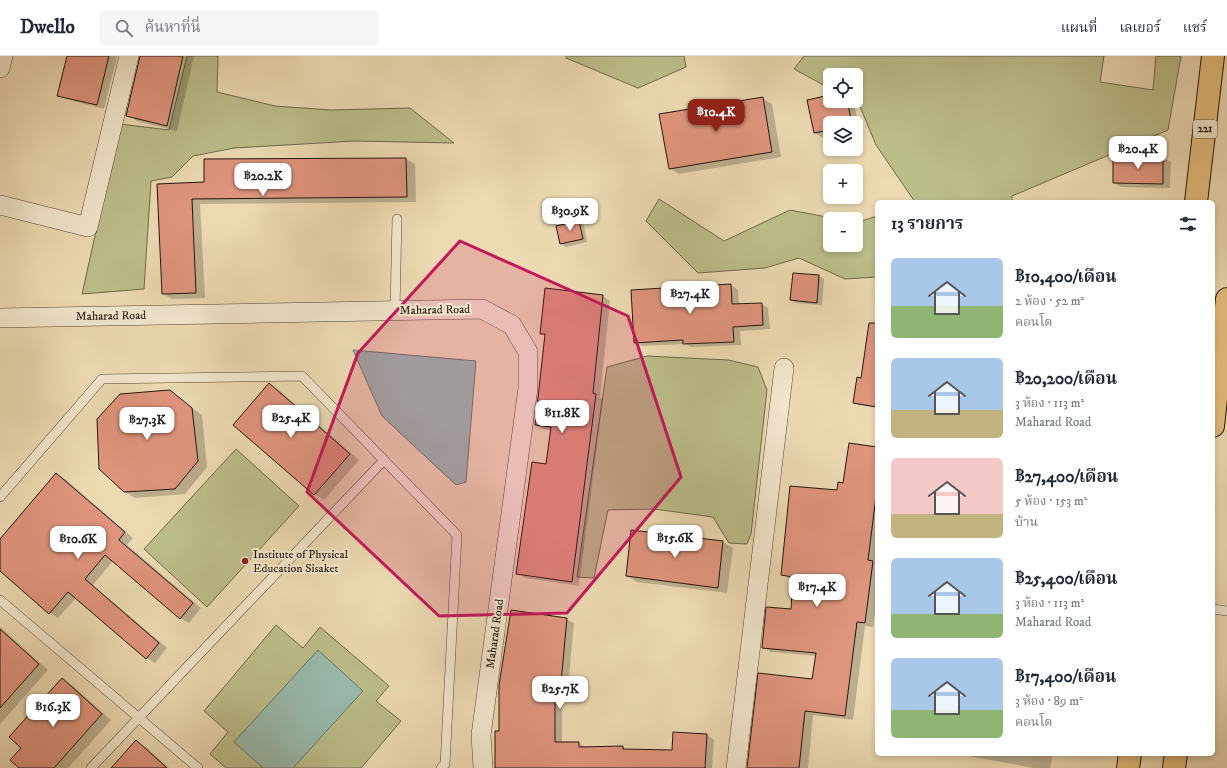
<!DOCTYPE html>
<html lang="th">
<meta charset="utf-8">
<style>
body{margin:0;font-family:"IM FELL DW Pica","Noto Serif Thai",serif;background:#f6f6f7;color:#1f2937;height:100vh;display:flex;flex-direction:column;font-size:15px;white-space:nowrap}
*{box-sizing:border-box;margin:0}
p{font-size:13px;color:#747a83}
.icon{flex:none;width:22px;height:22px;fill:none;stroke:currentColor;stroke-width:2;stroke-linecap:round;stroke-linejoin:round}
.map{position:relative;flex:1;overflow:hidden}
.panel{position:absolute;left:875px;top:144px;width:340px;height:556px;display:flex;flex-direction:column;background:#fff;border-radius:6px;box-shadow:0 2px 6px #0003}
.panel>*{flex:none}
.controls{position:absolute;left:823px;top:12px;display:grid;gap:8px}
.controls a{display:grid;place-items:center;width:40px;height:40px;border-radius:6px;background:#fff;box-shadow:0 2px 6px #0003;font-size:20px}
.price{position:absolute;translate:-50% -34px;padding:0 9px;border-radius:8px;background:#fff;color:#222;font-size:13px;line-height:26px;filter:drop-shadow(0 1px 2px #0008)}
.price::after{content:'';position:absolute;left:50%;top:24px;width:12px;height:9px;margin-left:-6px;background:inherit;clip-path:polygon(0 0,100% 0,50% 100%)}
.price.current{background:#8f2418;color:#fff}
ul{padding:0;list-style:none}
li{display:flex;align-items:center;gap:12px;height:100px;padding:0 16px}
li span{display:grid;place-items:center;flex:none;width:112px;height:80px;border-radius:6px;color:#555}
li>.icon{margin-inline-start:auto}
span .icon{width:48px;height:48px;fill:#fffc;stroke-width:1}
li b{font-size:17px}
h2{display:flex;justify-content:space-between;align-items:center;height:48px;padding:0 16px;font-size:17px}
header{display:flex;align-items:center;gap:24px;box-sizing:border-box;height:56px;padding:0 20px;background:#fff;border-bottom:1px solid #e0e1e3}
header strong{font-size:19px}
nav{display:flex;gap:22px;margin-inline-start:auto;font-size:14px}
.search{width:280px;height:36px;background:#f6f6f7;display:flex;align-items:center;gap:10px;box-sizing:border-box;padding:0 14px;border-radius:6px;color:#747a83;font-size:15px}
.map>svg:first-child{display:block}
</style>
<header>
<strong>Dwello</strong>
<div class="search"><svg class="icon" aria-label="search" viewBox="0 0 24 24"><circle cx="10" cy="10" r="6"/><path d="M15 15l6 6"/></svg>ค้นหาที่นี่</div>
<nav><a>แผนที่</a><a>เลเยอร์</a><a>แชร์</a></nav>
</header>
<div class="map">
<svg width="1227" height="712" viewBox="0 0 1227 712">
<rect width="100%" height="100%" fill="#eddab3"/>
<filter id="stains"><feTurbulence type="fractalNoise" baseFrequency=".005" numOctaves="4"/><feColorMatrix values="0 0 0 0 .2 0 0 0 0 .09 0 0 0 0 .02 0 0 0 .5 -.17"/></filter>
<radialGradient id="worn" r=".72"><stop offset=".6" stop-color="#630" stop-opacity="0"/><stop offset="1" stop-color="#630" stop-opacity=".3"/></radialGradient>
<!-- green -->
<g fill="#bcbe8a" stroke="#6e6a4c">
<path d="M187 0H218L217 36 275 50 331 54 410 52 454 87 355 85 234 92 193 100 172 121 151 125 144 233 82 238 120 68 169 74Z"/>
<path d="M566 0H684L686 11 638 32 566 2Z"/>
<path d="M804 0H1104L1100 26 1153 34 1156 0H1181L1168 74 1012 140V146H915L876 89 856 41V19H830L829 32 794 13Z"/>
<path d="M659 143 724 185 790 154 837 163H830V189H856V167L877 160V221L845 223 799 202 765 212 698 217 646 165Z"/>
<path d="M647 300 728 304 758 311 767 334 751 478 747 488 729 487 713 461 654 453 608 454 594 522 577 521 607 311Z"/>
<path d="M236 393 299 450 207 551 144 493Z"/>
<path d="M276 569 303 592 320 571 389 630 376 645 401 665 361 712H226L210 698 228 676 204 655Z"/>
</g>
<!-- water -->
<g fill="#99bbad" stroke="#69796d">
<path d="M353 294 476 305 466 426 456 429 382 360Z"/>
<path d="M318 594 363 635 293 712H263L234 686Z"/>
</g>
<!-- shadow -->
<g fill="#0003">
<path d="M68 0H117L104 53 66 43 58 39Z"/>
<path d="M141 0H194L177 75 137 65 127 59Z"/>
<path d="M830 40V45H853L860 73H856V67H830V79L822 81 815 77Z"/>
<path d="M762 42 772 48 781 101 679 118 669 112Z"/>
<path d="M1114 101 1163 102 1171 106 1170 132 1121 131 1114 127Z"/>
<path d="M406 103 415 108 416 146 200 148 205 242 172 243 163 238 158 129 205 127V104Z"/>
<path d="M579 166 584 169 587 186 566 191 561 188Z"/>
<path d="M794 218 819 220 824 223 822 249 796 247 791 244Z"/>
<path d="M731 229 738 234 739 249 761 248 768 252 770 273 740 275 741 289 691 291 686 288 642 290 635 286Z"/>
<path d="M546 233 603 240 610 245 600 341 603 343 579 530 525 522 517 517 547 410 552 374 544 373 536 369 546 280 541 277Z"/>
<path d="M877 283V352L859 349 854 346Z"/>
<path d="M269 328 279 334 359 404 324 444 314 438Z"/>
<path d="M169 335 202 359 207 411 185 438 135 442 125 436Z"/>
<path d="M877 392V542L873 571 865 570 853 664 813 659 808 712H747L813 624 816 600 771 596 763 591 792 554 794 524 782 519 838 435Z"/>
<path d="M56 418 65 423 133 482 127 489 201 552 189 567 180 562 113 505 93 529 167 592 155 607 147 602 76 542 58 562 50 557 0 514V486Z"/>
<path d="M723 486 733 492 727 537 637 526 627 520Z"/>
<path d="M566 563 574 567 568 630 562 629V687H578L586 691H622L626 694 673 695 674 677 707 679 714 684 712 712H496L500 676Z"/>
<path d="M0 571 48 614 0 668Z"/>
<path d="M63 623 72 629 111 664 68 712H21L22 692Z"/>
<path d="M136 686 146 691 169 712H113Z"/>
<path d="M957 698H1053L1050 712H1034Z"/>
</g>
<!-- building -->
<g fill="#e0957e" stroke="#21160d">
<path d="M67 0H109L97 49 57 40Z"/>
<path d="M140 0H183L167 70 126 60Z"/>
<path d="M830 39V45H847L852 67H830V74L814 77 807 44Z"/>
<path d="M763 41 772 96 669 113 659 58Z"/>
<path d="M1113 100 1163 101V128L1113 127Z"/>
<path d="M406 102 407 141 192 143 196 237 162 238 157 128 204 126V103Z"/>
<path d="M579 165 583 183 560 188 556 170Z"/>
<path d="M793 217 819 219 817 247 790 244Z"/>
<path d="M731 228 732 248 762 247 763 269 733 271 734 286 683 288V284L634 287 631 234Z"/>
<path d="M545 232 603 239 593 337 596 338 572 526 516 518 532 406 546 408 551 371 535 369 545 278H540Z"/>
<path d="M869 267H877V351L853 347 857 321 861 322Z"/>
<path d="M269 327 350 398 314 439 233 369Z"/>
<path d="M170 334 192 352 198 405 175 433 124 436 99 413 97 363 120 338Z"/>
<path d="M849 387 877 391V433L868 504 873 505 865 567 857 566 845 660 805 655 799 712H747L758 617 812 623 816 597 762 592 766 551 791 553 793 521 781 519 790 430 837 434 838 426 843 427Z"/>
<path d="M56 417 125 476 119 484 193 547 180 563 105 499 85 523 159 587 146 603 68 536 49 558 0 515V483Z"/>
<path d="M631 474 723 485 718 532 626 520Z"/>
<path d="M511 554 567 562 561 627 555 626V686H579V691L623 690V693L672 694 673 676 707 678 705 712H495V675H499V629Z"/>
<path d="M0 573 39 608 0 652Z"/>
<path d="M62 622 102 658 54 712H19L10 704 21 692 9 681Z"/>
<path d="M136 684 167 712H111Z"/>
</g>
<g fill="none" stroke-linecap="round" stroke-linejoin="round">
<defs>
<g id="service">
<path d="M395 254 397 163"/>
<path d="M0 441 102 323 302 320 457 479 445 708 441 712"/>
<path d="M0 544 198 712"/>
<path d="M1213 553 1227 555"/>
<path d="M91 712 384 404"/>
</g>
<g id="minor">
<path d="M0 12 3 0"/>
<path d="M0 149 88 171 129 0"/>
<path d="M0 262 482 253 512 269 528 296V332L481 679 483 712"/>
<path d="M736 712 784 312"/>
</g>
<g id="primary">
<path d="M1196 146 1213 0"/>
<path d="M1213 370 1227 243"/>
<path d="M1128 712 1130 698"/>
<path d="M1174 712 1176 698"/>
</g>
</defs>
<!-- service casing -->
<use href="#service" stroke="#544736" stroke-width="10"/>
<!-- minor casing -->
<use href="#minor" stroke="#544736" stroke-width="20"/>
<!-- primary casing -->
<use href="#primary" stroke="#21160d" stroke-width="24"/>
<!-- service -->
<use href="#service" stroke="#f3e7ce" stroke-width="9"/>
<!-- minor -->
<use href="#minor" stroke="#f3e7ce" stroke-width="19"/>
<!-- primary -->
<use href="#primary" stroke="#e6bd7a" stroke-width="22"/>
</g>
<!-- marked area -->
<path fill="#c2185b" fill-opacity="0.2" stroke="#c2185b" stroke-width="3" stroke-linejoin="round" d="M460 185 628 260 681 421 567 557 439 560 307 436 358 297Z"/>
<!-- markers -->
<circle fill="#8f2418" stroke="#f3e7ce" stroke-width="1.5" cx="245" cy="505" r="4"/>
<g text-anchor="middle" dominant-baseline="central" stroke-width="4" stroke-linejoin="round" paint-order="stroke">
<!-- shield labels -->
<rect fill="#f3e7ce" stroke="#605547" stroke-width="1" x="1193" y="64" width="24" height="18" rx="3"/>
<g font-size="11" font-weight="bold" fill="#21160d">
<text x="1205" y="73">221</text>
</g>
<!-- street labels -->
<g font-size="12" fill="#21160d" stroke="#f3e7ce">
<text transform="translate(435 254) rotate(-1)">Maharad Road</text>
<text transform="translate(111 260) rotate(-1)">Maharad Road</text>
<text transform="translate(495 578) rotate(-82)">Maharad Road</text>
</g>
<!-- poi labels -->
<g font-size="12" fill="#21160d" stroke="#f3e7ce" text-anchor="start">
<text x="253" y="498">Institute of Physical<tspan x="253" dy="14">Education Sisaket</tspan></text>
</g>
</g>
<rect width="100%" height="100%" filter="url(#stains)"/>
<rect width="100%" height="100%" fill="url(#worn)"/>
</svg>
<div class="controls">
<a><svg class="icon" aria-label="locate" viewBox="0 0 24 24"><circle cx="12" cy="12" r="6"/><path d="M12 2v4M12 18v4M2 12h4M18 12h4"/></svg></a>
<a><svg class="icon" aria-label="layers" viewBox="0 0 24 24"><path d="M12 4l9 5-9 5-9-5zM3 14l9 5 9-5"/></svg></a>
<a>+</a>
<a>−</a>
</div>
<b class="price current" style="left:716px;top:77px">฿10.4K</b>
<b class="price" style="left:1138px;top:114px">฿20.4K</b>
<b class="price" style="left:263px;top:141px">฿20.2K</b>
<b class="price" style="left:570px;top:176px">฿30.9K</b>
<b class="price" style="left:690px;top:259px">฿27.4K</b>
<b class="price" style="left:562px;top:378px">฿11.8K</b>
<b class="price" style="left:291px;top:383px">฿25.4K</b>
<b class="price" style="left:147px;top:385px">฿27.3K</b>
<b class="price" style="left:675px;top:503px">฿15.6K</b>
<b class="price" style="left:78px;top:504px">฿10.6K</b>
<b class="price" style="left:817px;top:552px">฿17.4K</b>
<b class="price" style="left:560px;top:654px">฿25.7K</b>
<b class="price" style="left:53px;top:672px">฿16.3K</b>
<section class="panel">
<h2>13 รายการ<svg class="icon" aria-label="filters" viewBox="0 0 24 24"><path d="M4 7h16M4 17h16"/><circle cx="9" cy="7" r="2"/><circle cx="15" cy="17" r="2"/></svg></h2>
<ul>
<li><span style="background:linear-gradient(#a9c7e8 60%,#8fb573 0)"><svg class="icon" aria-label="home" viewBox="0 0 24 24"><path d="M3 11l9-7 9 7M6 9v11h12V9"/></svg></span><div><b>฿10,400/เดือน</b><p>2 ห้อง · 52 m²</p><p>คอนโด</p></div></li>
<li><span style="background:linear-gradient(#a9c7e8 65%,#c2b280 0)"><svg class="icon" aria-label="home" viewBox="0 0 24 24"><path d="M3 11l9-7 9 7M6 9v11h12V9"/></svg></span><div><b>฿20,200/เดือน</b><p>3 ห้อง · 113 m²</p><p>Maharad Road</p></div></li>
<li><span style="background:linear-gradient(#f6c9c9 70%,#c2b280 0)"><svg class="icon" aria-label="home" viewBox="0 0 24 24"><path d="M3 11l9-7 9 7M6 9v11h12V9"/></svg></span><div><b>฿27,400/เดือน</b><p>5 ห้อง · 153 m²</p><p>บ้าน</p></div></li>
<li><span style="background:linear-gradient(#a9c7e8 70%,#8fb573 0)"><svg class="icon" aria-label="home" viewBox="0 0 24 24"><path d="M3 11l9-7 9 7M6 9v11h12V9"/></svg></span><div><b>฿25,400/เดือน</b><p>3 ห้อง · 113 m²</p><p>Maharad Road</p></div></li>
<li><span style="background:linear-gradient(#a9c7e8 65%,#8fb573 0)"><svg class="icon" aria-label="home" viewBox="0 0 24 24"><path d="M3 11l9-7 9 7M6 9v11h12V9"/></svg></span><div><b>฿17,400/เดือน</b><p>3 ห้อง · 89 m²</p><p>คอนโด</p></div></li>
</ul>
</section>
</div>
